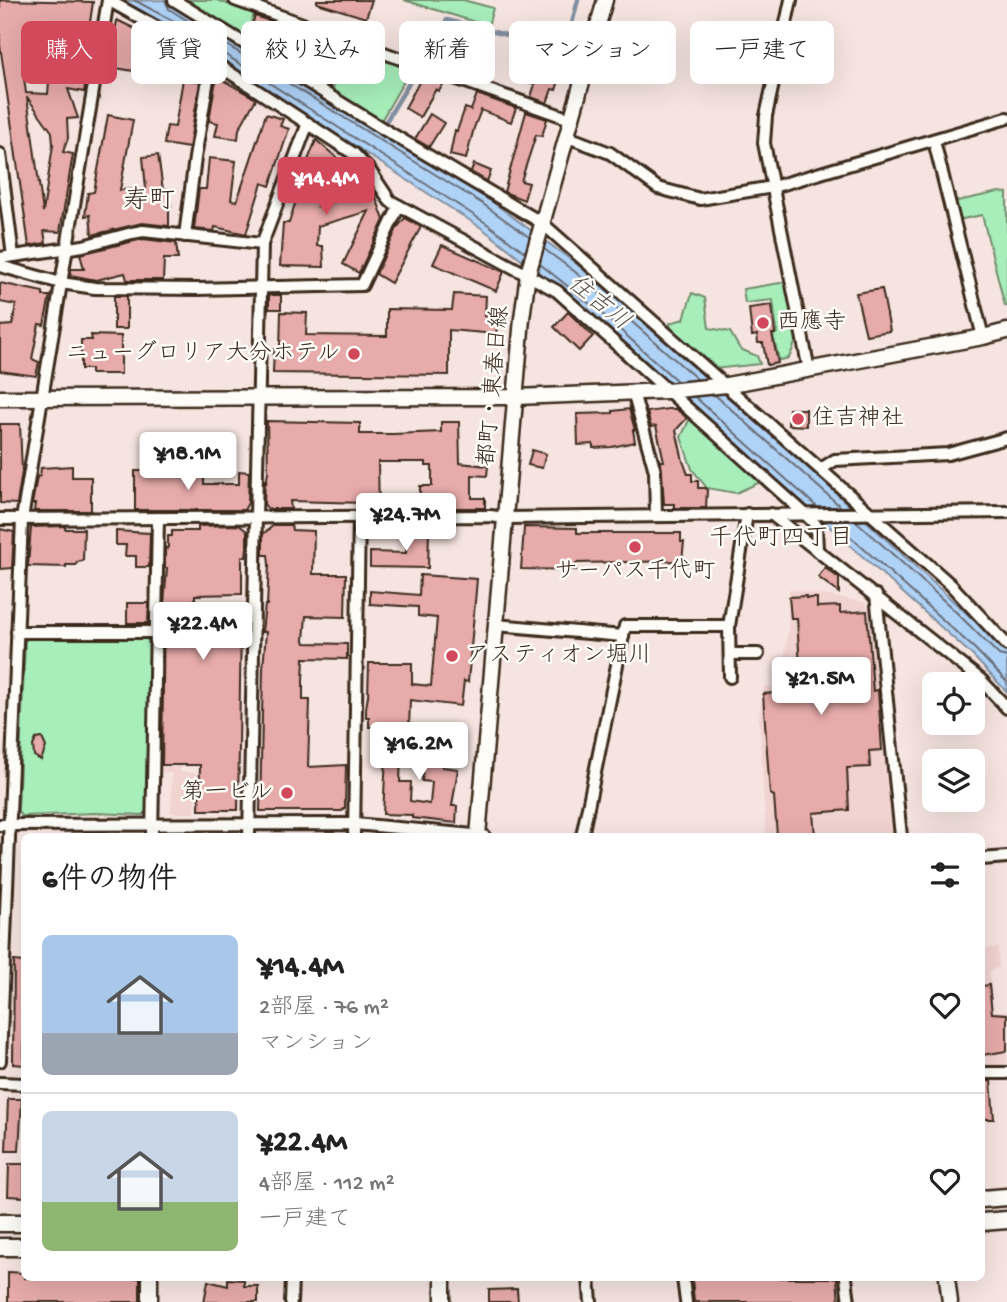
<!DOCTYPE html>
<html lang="ja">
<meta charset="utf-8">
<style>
body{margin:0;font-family:"Gochi Hand","Klee One",sans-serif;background:#f6f6f6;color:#222;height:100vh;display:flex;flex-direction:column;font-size:26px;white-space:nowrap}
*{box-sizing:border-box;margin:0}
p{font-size:23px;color:#767676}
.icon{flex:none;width:38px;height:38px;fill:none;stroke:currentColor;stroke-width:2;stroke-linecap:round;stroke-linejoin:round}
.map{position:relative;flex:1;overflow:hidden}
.side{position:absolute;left:21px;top:833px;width:964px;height:448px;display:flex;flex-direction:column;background:#fff;border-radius:10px;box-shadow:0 7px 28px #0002}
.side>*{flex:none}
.banner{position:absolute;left:21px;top:21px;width:966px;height:63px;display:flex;gap:14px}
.buttons{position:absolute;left:922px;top:672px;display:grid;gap:14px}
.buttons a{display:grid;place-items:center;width:63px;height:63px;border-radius:10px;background:#fff;box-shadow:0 7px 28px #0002;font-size:35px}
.price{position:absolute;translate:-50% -60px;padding:0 16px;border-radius:7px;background:#fff;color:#222;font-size:23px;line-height:46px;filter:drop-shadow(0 2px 4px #0008)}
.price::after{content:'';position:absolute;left:50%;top:42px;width:21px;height:16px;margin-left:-10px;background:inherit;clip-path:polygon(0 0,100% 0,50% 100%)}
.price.on{background:#d1495b;color:#fff}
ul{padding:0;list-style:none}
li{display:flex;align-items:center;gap:21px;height:175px;padding:0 21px}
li+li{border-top:2px solid #e0e0e0}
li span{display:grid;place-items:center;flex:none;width:196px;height:140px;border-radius:10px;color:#555}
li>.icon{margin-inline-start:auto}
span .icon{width:84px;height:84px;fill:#fffc;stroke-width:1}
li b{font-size:30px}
h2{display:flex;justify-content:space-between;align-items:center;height:84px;padding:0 21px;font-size:30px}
.chip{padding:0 24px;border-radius:10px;background:#fff;box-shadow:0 7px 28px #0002;font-size:24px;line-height:63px}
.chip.on{background:#d1495b;color:#fff}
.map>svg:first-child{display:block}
</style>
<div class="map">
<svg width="1007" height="1302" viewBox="0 0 1007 1302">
<rect width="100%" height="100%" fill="#f6e4e0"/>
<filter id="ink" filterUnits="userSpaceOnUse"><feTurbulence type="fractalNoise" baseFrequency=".0143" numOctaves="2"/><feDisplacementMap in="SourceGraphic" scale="14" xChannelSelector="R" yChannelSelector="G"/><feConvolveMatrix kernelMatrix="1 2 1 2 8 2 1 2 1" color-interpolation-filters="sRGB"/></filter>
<g filter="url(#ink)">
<!-- built -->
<g fill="#f1d3d0">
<path d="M789 589 864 602 869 608 893 836H766L759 716 764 687 782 686 788 629Z"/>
<path d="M162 767H180V772L195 773V813H171L172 773H163Z"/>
<path d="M982 945 983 949 998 947 999 967 989 971 993 1011 1007 1012V1066L982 1067Z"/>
</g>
<!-- green -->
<g fill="#a7eebb" stroke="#718c6c" stroke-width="2">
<path d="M181 0H217L254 14 245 40Z"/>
<path d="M404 0H463L493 8 488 26Z"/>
<path d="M350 47 413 65 381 121 331 93Z"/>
<path d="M999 192 1007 193V306H1005L982 215 958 220 953 202Z"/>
<path d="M787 282 800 331 789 358 779 360 773 335 777 333 773 300 745 303 743 289Z"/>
<path d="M692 293 705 298 709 328 730 332 740 349 757 356 760 364 714 369 671 332 670 323 684 319Z"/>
<path d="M691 416 765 480 736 493 707 488 692 469 681 437Z"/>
<path d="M30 637 146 639 151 642 147 811 143 815 95 813 25 816H21L18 811 25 641Z"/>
</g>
<!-- water -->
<path fill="#afd2f7" stroke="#818fa0" stroke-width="2" d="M168 0 487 198 578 265 814 473 990 635 1007 653V692L971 654 602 322 483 229 172 28 121 1Z"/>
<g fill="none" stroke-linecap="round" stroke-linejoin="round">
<!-- shore -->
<g stroke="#696d75" stroke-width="2">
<path d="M134 0 175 22 486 223 525 252"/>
<path d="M165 0 169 9 483 204 529 237"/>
<path d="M544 249 574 271 697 379"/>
<path d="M540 264 606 317 677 381"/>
<path d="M715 395 841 507"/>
<path d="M695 397 817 507"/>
<path d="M833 521 975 649 1007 682"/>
<path d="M856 521 952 608 999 655 1007 657"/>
</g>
<!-- stream -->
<path stroke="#818fa0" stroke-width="4.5" d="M382 128 447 20 565 50 578 0"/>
</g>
<!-- building -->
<g fill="#e6abaa" stroke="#3b2a1e" stroke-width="2" fill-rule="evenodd">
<path d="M0 0 93 2 89 29 94 30 84 92 68 89 78 118 67 119 68 138 63 152 73 154 60 232 44 231 46 243 29 246 0 45ZM50 70 48 94 26 93 23 71ZM27 97 52 132 53 145 43 212Z"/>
<path d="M317 0H372L366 18 317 3Z"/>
<path d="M255 16 296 30 288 56 269 49 248 36Z"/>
<path d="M117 20 156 39 154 55 137 52 134 71 109 67Z"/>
<path d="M527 43 559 51 553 73 561 75 556 90 552 89 547 103 531 97 535 84 525 81 531 62 523 61Z"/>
<path d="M320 50 342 56 330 87 314 77 320 61 316 60Z"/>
<path d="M423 75 444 83 439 91 436 89 420 117 405 108Z"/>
<path d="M219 78 256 99 239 129 238 139 215 136 218 123 209 121 215 85Z"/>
<path d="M183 79 200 82 189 148 164 144 167 126 175 127Z"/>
<path d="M477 94 516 108 511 122 481 110 474 128 466 159 450 155 455 130 457 131 465 108 471 110Z"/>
<path d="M526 112 547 119 542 136 536 135 521 181 529 183 524 200 504 192Z"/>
<path d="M266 114 283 119 280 126 289 129 270 186 262 183 246 234 215 227 214 231 194 229 199 189H206L209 158 236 161 231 200 237 201Z"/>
<path d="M430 114 444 123 429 147 415 139Z"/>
<path d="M108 115 133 120 120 190 146 189 143 157 158 155 163 190 168 189 171 206 169 207V226L142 223 92 235 90 215 85 216 88 193 94 192Z"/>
<path d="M316 140 336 157 318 206 373 189 384 220 359 273 343 264 369 211 318 226 317 246H323L324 267 280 266 283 223H289L303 178H301Z"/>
<path d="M474 164 491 171 487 181 471 172Z"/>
<path d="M405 218 421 227 391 283 376 274 397 228Z"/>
<path d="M143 239 176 243 178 259H164L163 280H127L125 273 96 280 70 275 71 269H84L80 254Z"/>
<path d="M442 245 504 272 496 291 433 264Z"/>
<path d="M0 283 43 292V296H50L44 325 39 324 32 359 39 362 36 376 0 371V326L12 325 16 305 0 302Z"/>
<path d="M882 289 890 331 866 335 856 293Z"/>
<path d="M454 294 486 296 485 316 498 317 496 334 449 330V375L273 373 274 349H280L281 312 307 313 306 335 387 336V309L452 310Z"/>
<rect x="269" y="295" width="12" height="14"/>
<rect x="114" y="296" width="13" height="33"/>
<path d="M772 305 775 334H772L778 363 767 365 763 343H758L757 335 752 336 749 308Z"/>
<path d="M568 312 593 336 579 351 554 327Z"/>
<path d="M91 335 121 336V374H91V369H81V340H92Z"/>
<path d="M629 409 635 430H633L635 442 612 447 593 448V444L578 445 577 414 613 413V411Z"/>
<path d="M668 409H676L687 418 676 430 683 461 688 474H692V481H698V488H706L707 490 706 508H674V504H664L661 461H664L656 426 651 427 647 412Z"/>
<path d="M789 409H806V426L788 425Z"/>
<path d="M267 421 360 423V434H393L441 432V422H459L460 463 488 466 487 476 472 475V498H485V508H452V499H430V508L420 509V486H432V466H426V462H378L379 509H366V503L290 501 291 509H268L264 504 265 479 266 484 268 472Z"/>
<path d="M0 424H20L22 472 17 504 0 503Z"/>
<path d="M532 450 546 454 542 468 528 465Z"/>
<path d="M72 466V477H91V511H34L35 504H32L37 477 40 476 41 468Z"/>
<path d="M135 471H204V484H239V471L249 472 248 503 244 510H135Z"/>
<path d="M239 525 247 531V548L246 557H242V594L195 595V620H241L238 810H199L200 765H162L164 604 167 568H165V547L168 549V536H172V531H198V526Z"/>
<path d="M274 525H291L292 530 314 531 313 574H346L345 617 306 616 304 640 305 643 347 644V659L304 658 303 681V700H310L308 767 346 765 345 808 342 811H260L263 669 266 632H262L265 605H267L269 565 268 555H263V534Z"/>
<path d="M65 526V529H84L83 561 77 562 76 565H66V567L28 566 31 527Z"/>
<path d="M524 527 577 528V533H681V542H684L682 561 576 563V570L521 569Z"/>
<path d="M0 529 14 532 12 568 0 569Z"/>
<path d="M407 530H429L428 568 370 567V552L406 553Z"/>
<path d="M116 531 150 533 149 567H136V556H125L126 545H116Z"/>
<path d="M825 568 839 578V593L818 577Z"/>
<path d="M420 575 477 579 468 682 464 681 461 706 410 700 409 728 369 727V717H366V708L368 696 369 663H412V684L431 686 437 618 418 616V607L370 604V591L419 595Z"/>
<path d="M806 596V598H817V607L840 606V613L867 611 873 691 878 690 882 750 869 751 870 767 847 768 849 810 813 813 815 836H777L774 796 770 794 763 694 786 692 785 685 794 684V668L800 667 797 618H791L789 597Z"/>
<path d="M127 603H149L148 623H127Z"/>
<path d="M42 738 46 747 41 760 34 756 33 746 36 739Z"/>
<path d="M442 740 441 743 445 744 442 767 458 769 452 806H457L456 823 412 818V815L383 814 386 756 383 755V752L378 751V747ZM401 754 424 757 422 781 432 782 430 804 410 801 411 782H400Z"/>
<path d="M14 961 24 962V1065L13 1064Z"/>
<path d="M989 985 992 1013 1007 1014V1051L982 1055V986Z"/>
<path d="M982 1081H991L994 1119H982Z"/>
<path d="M8 1099H22L19 1151H6Z"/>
<path d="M9 1164H24V1197L8 1196Z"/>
<path d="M8 1272 24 1273V1278H140V1302H8Z"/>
<path d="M692 1278H837L839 1302H694Z"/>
<path d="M228 1279 244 1280V1286H258V1302H204L208 1281 228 1286Z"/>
<path d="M517 1289 518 1302H489V1290Z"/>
</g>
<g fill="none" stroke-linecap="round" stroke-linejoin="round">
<defs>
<g id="minor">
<path d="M108 0 183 42 354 154 370 171 390 201 557 291 805 514 816 525 817 551"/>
<path d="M174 0 385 130 542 223 951 585 1007 645"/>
<path d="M235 0 573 120"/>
<path d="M791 0 766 116 764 143 809 370"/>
<path d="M568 137 610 153 658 188 700 199 773 187 1007 118"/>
<path d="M934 141 983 337"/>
<path d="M0 154 13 256"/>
<path d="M185 236 195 158 211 61"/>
<path d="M0 258 83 246 132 233 143 231 262 244"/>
<path d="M0 266 61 283 95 288 197 289 362 285 399 206"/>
<path d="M633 392 655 471 656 516"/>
<path d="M821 469 835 460 948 454 1007 438"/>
<path d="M771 514 981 680 1007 708"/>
<path d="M0 519 490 516 506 518 1007 512"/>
<path d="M876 595 901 836"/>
<path d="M496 625 623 636"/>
<path d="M17 632H157"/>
<path d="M730 654H758"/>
<path d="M730 677 729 626 747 514"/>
<path d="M0 825 355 824 484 836"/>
<path d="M152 836 158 518"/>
<path d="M249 836 262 244 308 123"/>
<path d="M354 836 359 516"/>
<path d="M582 836 625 626H729"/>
<path d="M982 859 1007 857"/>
<path d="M0 1061 22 519 108 0"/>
<path d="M982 1073H1007"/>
<path d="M0 1083 24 1084"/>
<path d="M589 1278 591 1302"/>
<path d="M683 1278 686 1302"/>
<path d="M846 1278 849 1302"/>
<path d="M291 1302 292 1278"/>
</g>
<g id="tertiary">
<path d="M0 398 516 397 667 391 727 385 983 337 1007 331"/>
<path d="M478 836 522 318 528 274 605 0"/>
<path d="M443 1278V1302"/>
<path d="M947 1278 950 1302"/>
<path d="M150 1302V1278"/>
</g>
<g id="secondary">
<path d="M982 1199 1007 1197"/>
<path d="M982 1222 1007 1220"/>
<path d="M0 1223H24"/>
<path d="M0 1247H24"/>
</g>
</defs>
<!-- minor casing -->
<use href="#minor" stroke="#3b2a1e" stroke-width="16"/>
<!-- tertiary casing -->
<use href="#tertiary" stroke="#3b2a1e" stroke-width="19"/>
<!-- secondary casing -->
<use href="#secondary" stroke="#3b2a1e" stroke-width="21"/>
<!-- minor -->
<use href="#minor" stroke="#fdfcf7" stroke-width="10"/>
<!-- tertiary -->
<use href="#tertiary" stroke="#fdfcf7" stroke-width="14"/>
<!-- secondary -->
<use href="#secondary" stroke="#fdfcf7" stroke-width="16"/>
</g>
</g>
<!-- markers -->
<g fill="#d1495b" stroke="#fdfcf7" stroke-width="2.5">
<circle cx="763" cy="323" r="7"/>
<circle cx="354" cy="354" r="7"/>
<circle cx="798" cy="419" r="7"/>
<circle cx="635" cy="547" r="7"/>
<circle cx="452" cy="656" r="7"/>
<circle cx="287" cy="793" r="7"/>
</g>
<g text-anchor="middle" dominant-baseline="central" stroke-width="5" stroke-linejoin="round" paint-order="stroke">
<!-- poi labels -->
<g font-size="23" fill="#3b2a1e" stroke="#fdfcf7" text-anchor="start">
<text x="777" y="323">西應寺</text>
<text x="340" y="354" text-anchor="end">ニューグロリア大分ホテル</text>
<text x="812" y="419">住吉神社</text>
<text x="635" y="572" text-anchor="middle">サーパス千代町</text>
<text x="466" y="656">アスティオン堀川</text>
<text x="273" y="793" text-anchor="end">第一ビル</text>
</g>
<!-- street labels -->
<g font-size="23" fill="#3b2a1e" stroke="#fdfcf7">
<text transform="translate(495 386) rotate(-85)">都町・東春日線</text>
</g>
<!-- water labels -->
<g font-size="24" font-style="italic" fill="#585454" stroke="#fdfcf7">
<text transform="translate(598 304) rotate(39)">住吉川</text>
</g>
<!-- neighbourhood labels -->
<g font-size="24" fill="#3b2a1e" stroke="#fdfcf7">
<text x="781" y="539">千代町四丁目</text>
</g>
<!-- quarter labels -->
<g font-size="26" fill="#3b2a1e" stroke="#fdfcf7">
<text x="149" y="202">寿町</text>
</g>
</g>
</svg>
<div class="buttons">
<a><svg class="icon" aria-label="locate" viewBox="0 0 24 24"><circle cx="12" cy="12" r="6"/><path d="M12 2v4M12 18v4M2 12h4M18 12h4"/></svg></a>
<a><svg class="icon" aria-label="layers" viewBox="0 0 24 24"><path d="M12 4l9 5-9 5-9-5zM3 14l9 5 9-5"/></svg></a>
</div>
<b class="price on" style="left:326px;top:217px">¥14.4M</b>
<b class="price" style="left:188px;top:492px">¥18.1M</b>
<b class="price" style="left:406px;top:553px">¥24.7M</b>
<b class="price" style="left:203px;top:662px">¥22.4M</b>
<b class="price" style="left:821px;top:717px">¥21.5M</b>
<b class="price" style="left:419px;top:782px">¥16.2M</b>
<div class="banner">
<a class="chip on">購入</a>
<a class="chip">賃貸</a>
<a class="chip">絞り込み</a>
<a class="chip">新着</a>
<a class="chip">マンション</a>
<a class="chip">一戸建て</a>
</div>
<section class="side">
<h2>6件の物件<svg class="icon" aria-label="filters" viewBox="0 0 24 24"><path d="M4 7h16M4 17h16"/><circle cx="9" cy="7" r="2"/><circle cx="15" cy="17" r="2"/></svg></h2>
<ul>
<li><span style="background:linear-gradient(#a9c7e8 70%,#9aa5b1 0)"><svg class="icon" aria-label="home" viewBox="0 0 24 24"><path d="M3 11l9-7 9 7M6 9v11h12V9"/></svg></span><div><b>¥14.4M</b><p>2部屋 · 76 m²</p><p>マンション</p></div><svg class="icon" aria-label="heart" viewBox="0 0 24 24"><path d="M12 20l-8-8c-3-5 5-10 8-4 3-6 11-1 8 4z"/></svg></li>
<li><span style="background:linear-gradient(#c9d6e8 65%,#8fb573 0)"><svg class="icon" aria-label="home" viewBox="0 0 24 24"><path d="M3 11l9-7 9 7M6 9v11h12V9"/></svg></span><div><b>¥22.4M</b><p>4部屋 · 112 m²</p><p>一戸建て</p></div><svg class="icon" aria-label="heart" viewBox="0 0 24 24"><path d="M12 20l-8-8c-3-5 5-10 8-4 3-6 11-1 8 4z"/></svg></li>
</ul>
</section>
</div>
